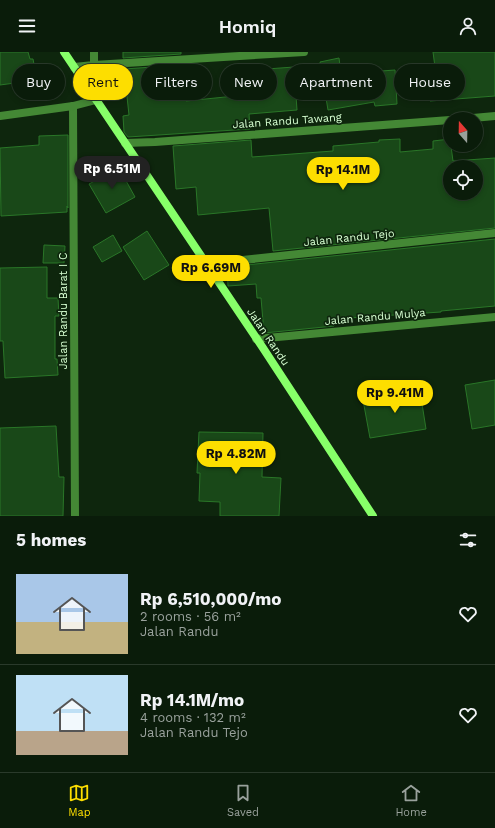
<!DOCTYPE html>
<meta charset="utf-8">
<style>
body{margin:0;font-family:"Work Sans",sans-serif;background:#182918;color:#f1f3f6;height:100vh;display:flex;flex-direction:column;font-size:15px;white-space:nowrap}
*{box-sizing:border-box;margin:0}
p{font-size:13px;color:#99a19c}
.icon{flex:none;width:22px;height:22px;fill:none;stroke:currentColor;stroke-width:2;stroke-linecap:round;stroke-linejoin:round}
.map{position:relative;height:464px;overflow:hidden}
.drawer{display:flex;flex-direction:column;background:#0a1c0a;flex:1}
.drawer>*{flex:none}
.hud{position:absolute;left:12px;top:12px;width:471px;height:36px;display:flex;gap:8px}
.needle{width:26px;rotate:340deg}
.controls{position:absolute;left:443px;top:60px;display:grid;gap:8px}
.controls a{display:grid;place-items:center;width:40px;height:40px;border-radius:50%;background:#0a1c0a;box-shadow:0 2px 6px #0003,0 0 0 1px #2a3a2b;font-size:20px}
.price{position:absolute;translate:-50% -34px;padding:0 9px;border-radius:14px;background:#fdde00;color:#111;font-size:13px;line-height:26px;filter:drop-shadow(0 1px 2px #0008)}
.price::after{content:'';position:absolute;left:50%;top:24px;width:12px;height:9px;margin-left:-6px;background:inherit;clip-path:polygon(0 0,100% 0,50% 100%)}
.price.selected{background:#222;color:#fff}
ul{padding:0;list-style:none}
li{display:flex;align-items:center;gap:12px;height:100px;padding:0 16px}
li+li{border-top:1px solid #2a3a2b}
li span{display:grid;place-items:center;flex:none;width:112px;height:80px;border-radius:0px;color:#555}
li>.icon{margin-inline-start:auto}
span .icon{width:48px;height:48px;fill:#fffc;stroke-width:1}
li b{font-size:17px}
h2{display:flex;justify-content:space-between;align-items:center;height:48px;padding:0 16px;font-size:17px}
.tag{padding:0 14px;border-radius:18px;background:#0a1c0a;box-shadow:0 2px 6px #0003,0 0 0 1px #2a3a2b;font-size:14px;line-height:36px}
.tag.selected{background:#fdde00;color:#111}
header{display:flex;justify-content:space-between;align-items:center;height:52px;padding:0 16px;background:#0a1c0a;font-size:18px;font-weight:600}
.dock{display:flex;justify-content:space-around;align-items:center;height:56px;border-top:1px solid #2a3a2b;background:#0a1c0a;font-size:11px;color:#99a19c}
.dock a{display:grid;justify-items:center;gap:2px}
.dock .selected{color:#fdde00}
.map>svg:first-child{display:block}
</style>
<header><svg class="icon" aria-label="menu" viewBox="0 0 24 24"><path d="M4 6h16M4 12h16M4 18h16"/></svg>Homiq<svg class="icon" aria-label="person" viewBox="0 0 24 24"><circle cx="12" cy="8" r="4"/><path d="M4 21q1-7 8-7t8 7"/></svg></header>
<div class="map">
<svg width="495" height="464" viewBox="0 0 495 464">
<rect width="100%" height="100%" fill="#0e260d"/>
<!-- building -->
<g fill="#194818" stroke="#2a7628" fill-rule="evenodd">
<path d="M0 0H28L30 7H33L37 28 0 33Z"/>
<path d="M123 0H181V2L123 6Z"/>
<path d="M433 0H495V44L430 49 427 15H435Z"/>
<path d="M339 6 341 22 395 18 397 52 375 54 374 50 328 58 320 10Z"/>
<path d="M182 13 186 49 235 44 233 17 253 16V18L294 15 297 58 249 62 250 77 128 85 124 80 123 64 129 63 124 17Z"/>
<path d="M68 83V156L67 154V160L1 164 0 96 39 93V84Z"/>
<path d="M400 87V100L433 97V89L450 87 453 109 495 106V176L273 199 269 156 198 163 196 135 176 137 173 94 251 88 252 105 333 99V94L379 90V88ZM450 115H476V141H450Z"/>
<path d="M119 116 135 145 106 161 89 132Z"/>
<path d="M147 179 169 213 144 228 123 195Z"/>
<path d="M113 183 122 199 102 210 93 195Z"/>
<path d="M495 187V254L441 259V260L333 267 334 274 264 281 261 246H257L256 232 228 234 227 215Z"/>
<path d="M44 193 65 194 64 211H43Z"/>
<path d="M47 215V246H58L59 264H55V307H57L58 323 5 326 3 289H0V216Z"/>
<path d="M495 328V373L472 377 465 333Z"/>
<path d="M420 339 426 377 370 386 363 348Z"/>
<path d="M56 374 59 425H64L63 464H0V376Z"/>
<path d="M199 380 263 381 262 425 281 426 279 464H220V450L199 449 200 421H197Z"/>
</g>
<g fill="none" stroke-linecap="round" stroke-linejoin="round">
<!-- street -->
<g stroke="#448835" stroke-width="8">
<path d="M94 13 304 0"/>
<path d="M74 15 94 13V0"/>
<path d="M73 54 75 464"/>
<path d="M0 64 73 54 96 48"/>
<path d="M462 67 495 64"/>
<path d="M125 91 155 90 450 68"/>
<path d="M206 212 495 181"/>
<path d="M256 287 495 265"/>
</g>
<!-- secondary -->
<path stroke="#87ff69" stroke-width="8" d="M64 0 263 296 373 464"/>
</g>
<g text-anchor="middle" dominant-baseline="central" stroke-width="3.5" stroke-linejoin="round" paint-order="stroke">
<!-- street labels -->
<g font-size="11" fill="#d7ffd2" stroke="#0e260d">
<text transform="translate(287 69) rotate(-4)">Jalan Randu Tawang</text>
<text transform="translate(349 186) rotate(-6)">Jalan Randu Tejo</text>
<text transform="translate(63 259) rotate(-90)">Jalan Randu Barat I C</text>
<text transform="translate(375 265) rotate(-5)">Jalan Randu Mulya</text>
<text transform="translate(268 285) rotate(56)">Jalan Randu</text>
</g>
</g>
</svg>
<div class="controls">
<a><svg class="needle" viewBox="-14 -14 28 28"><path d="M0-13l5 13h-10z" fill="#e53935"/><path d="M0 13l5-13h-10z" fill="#99a19c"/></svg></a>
<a><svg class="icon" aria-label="locate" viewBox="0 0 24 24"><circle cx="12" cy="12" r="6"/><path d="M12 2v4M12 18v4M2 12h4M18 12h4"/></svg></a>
</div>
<b class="price selected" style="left:112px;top:138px">Rp 6.51M</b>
<b class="price" style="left:343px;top:139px">Rp 14.1M</b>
<b class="price" style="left:211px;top:237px">Rp 6.69M</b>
<b class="price" style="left:395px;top:362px">Rp 9.41M</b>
<b class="price" style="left:236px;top:423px">Rp 4.82M</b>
<div class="hud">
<a class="tag">Buy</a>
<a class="tag selected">Rent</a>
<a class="tag">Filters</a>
<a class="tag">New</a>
<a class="tag">Apartment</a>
<a class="tag">House</a>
</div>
</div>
<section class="drawer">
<h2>5 homes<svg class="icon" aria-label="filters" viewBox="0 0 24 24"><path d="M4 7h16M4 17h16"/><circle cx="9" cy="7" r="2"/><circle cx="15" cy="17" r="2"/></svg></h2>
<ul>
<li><span style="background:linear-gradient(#a9c7e8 60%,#c2b280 0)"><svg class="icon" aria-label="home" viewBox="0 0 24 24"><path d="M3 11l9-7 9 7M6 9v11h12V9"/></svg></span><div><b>Rp 6,510,000/mo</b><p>2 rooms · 56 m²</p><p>Jalan Randu</p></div><svg class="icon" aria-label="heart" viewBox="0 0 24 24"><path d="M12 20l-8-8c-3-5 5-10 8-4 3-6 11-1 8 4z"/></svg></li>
<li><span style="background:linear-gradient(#bfe0f5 70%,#b9a48a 0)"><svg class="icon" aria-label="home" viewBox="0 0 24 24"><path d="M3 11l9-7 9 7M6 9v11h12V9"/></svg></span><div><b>Rp 14.1M/mo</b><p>4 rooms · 132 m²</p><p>Jalan Randu Tejo</p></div><svg class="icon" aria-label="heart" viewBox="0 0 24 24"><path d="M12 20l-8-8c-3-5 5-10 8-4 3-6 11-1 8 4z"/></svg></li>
</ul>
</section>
<nav class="dock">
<a class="selected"><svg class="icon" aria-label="map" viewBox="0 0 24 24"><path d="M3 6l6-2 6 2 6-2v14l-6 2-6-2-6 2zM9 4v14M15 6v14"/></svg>Map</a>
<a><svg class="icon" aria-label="saved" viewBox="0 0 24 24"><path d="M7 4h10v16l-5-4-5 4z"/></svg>Saved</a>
<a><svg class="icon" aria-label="home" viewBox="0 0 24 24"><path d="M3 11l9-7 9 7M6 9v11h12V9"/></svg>Home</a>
</nav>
